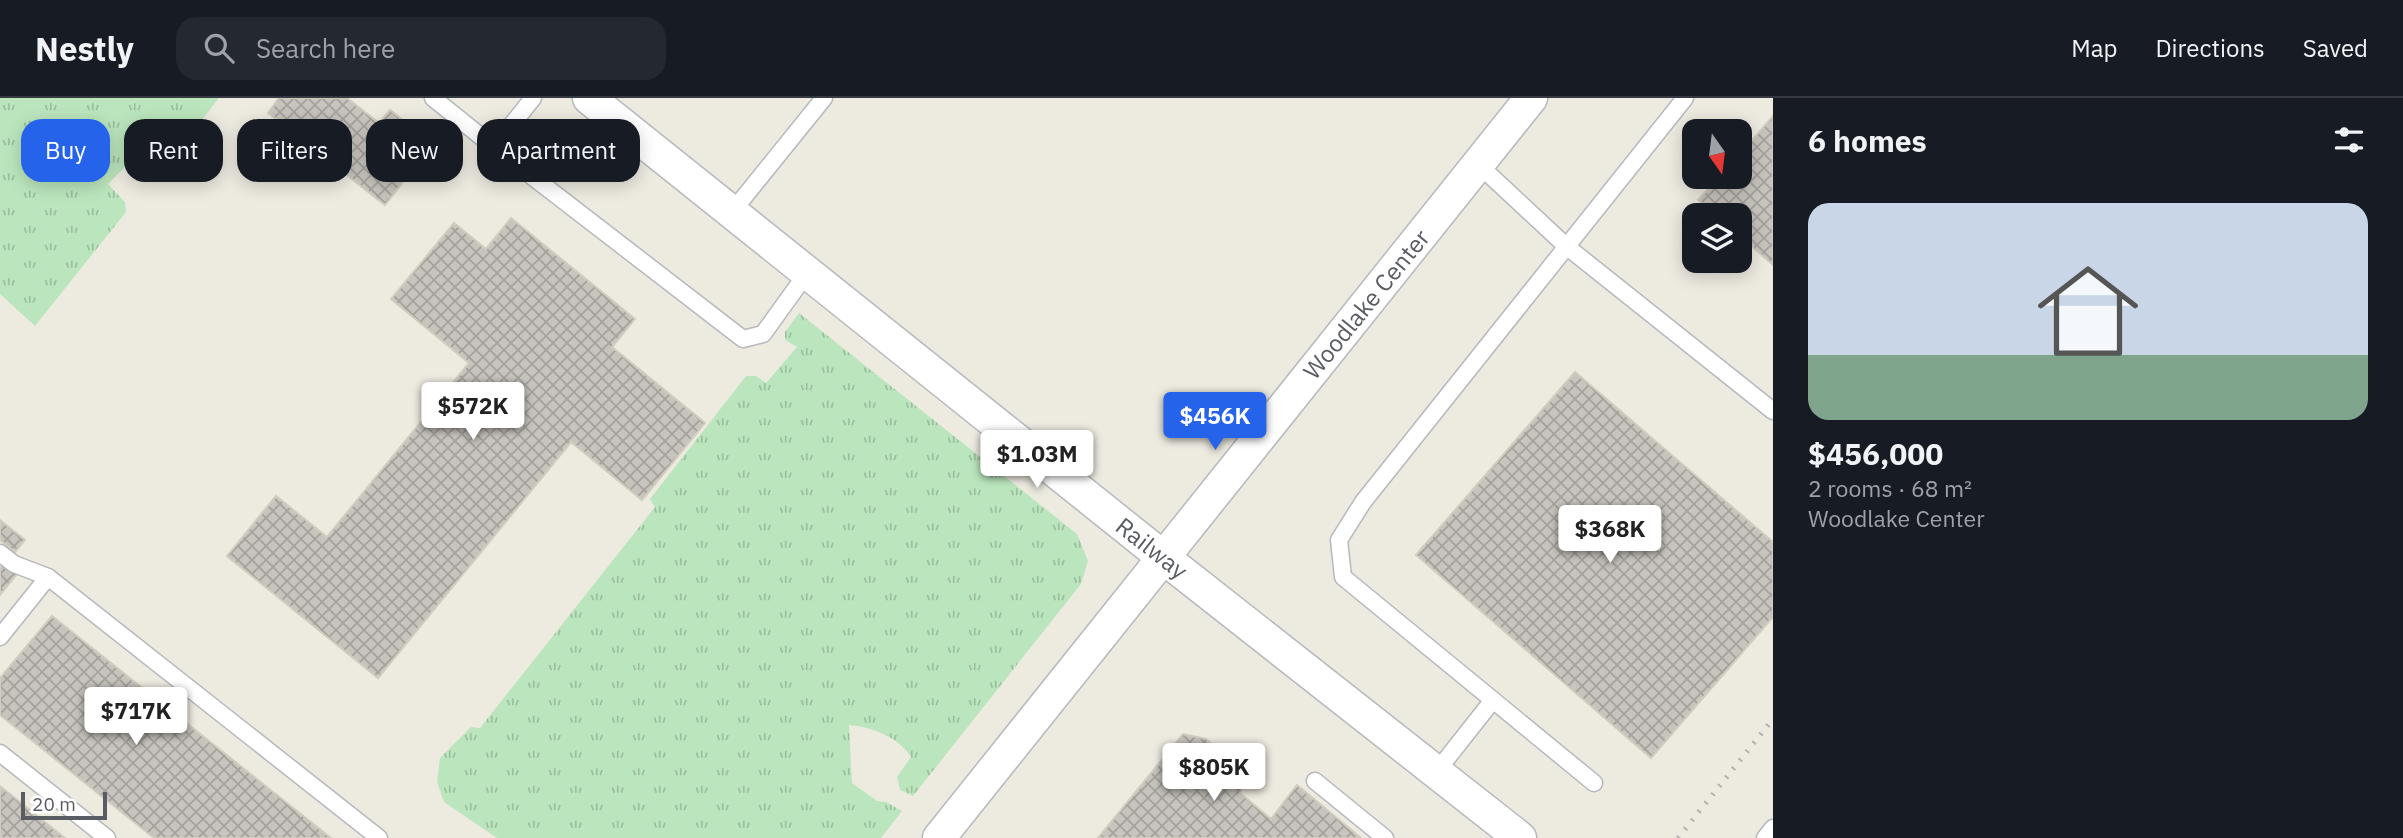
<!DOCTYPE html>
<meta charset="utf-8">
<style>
body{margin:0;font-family:"IBM Plex Sans",sans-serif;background:#242831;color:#f1f3f6;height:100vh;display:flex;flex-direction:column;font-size:26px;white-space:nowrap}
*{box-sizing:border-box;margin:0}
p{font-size:23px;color:#9ea1a6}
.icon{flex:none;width:38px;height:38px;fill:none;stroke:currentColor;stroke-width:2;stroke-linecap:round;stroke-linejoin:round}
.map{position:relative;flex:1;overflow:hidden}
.panel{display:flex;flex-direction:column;background:#171b24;width:630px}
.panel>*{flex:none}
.banner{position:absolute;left:21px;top:21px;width:665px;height:63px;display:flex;gap:14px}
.needle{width:46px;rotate:166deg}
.tools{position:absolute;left:1682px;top:21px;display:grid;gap:14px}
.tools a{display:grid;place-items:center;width:70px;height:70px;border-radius:14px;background:#171b24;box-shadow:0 4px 18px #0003;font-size:35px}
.scale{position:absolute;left:21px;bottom:18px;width:86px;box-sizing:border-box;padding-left:7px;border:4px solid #595c62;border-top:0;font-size:19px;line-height:24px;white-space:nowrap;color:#595c62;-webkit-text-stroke:5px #fff;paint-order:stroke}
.price{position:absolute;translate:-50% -60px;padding:0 16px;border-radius:7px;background:#fff;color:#222;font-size:23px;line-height:46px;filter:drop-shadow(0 2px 4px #0008)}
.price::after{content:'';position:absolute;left:50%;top:42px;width:21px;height:16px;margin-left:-10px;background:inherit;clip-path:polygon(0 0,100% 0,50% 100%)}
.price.active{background:#2563eb;color:#fff}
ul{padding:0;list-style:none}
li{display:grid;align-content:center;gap:14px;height:371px;padding:0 35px}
li span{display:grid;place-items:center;height:217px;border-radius:21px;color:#555}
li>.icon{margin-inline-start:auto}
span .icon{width:126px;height:126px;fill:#fffc;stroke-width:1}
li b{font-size:30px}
h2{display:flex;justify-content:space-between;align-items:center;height:84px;padding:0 35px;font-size:30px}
.pill{padding:0 24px;border-radius:21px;background:#171b24;box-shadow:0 4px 18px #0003;font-size:24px;line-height:63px}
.pill.active{background:#2563eb;color:#fff}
header{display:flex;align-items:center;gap:42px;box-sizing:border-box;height:98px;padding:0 35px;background:#171b24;border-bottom:2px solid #363941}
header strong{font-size:33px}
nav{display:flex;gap:38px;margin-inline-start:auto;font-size:24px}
.search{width:490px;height:63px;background:#242831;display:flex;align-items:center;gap:18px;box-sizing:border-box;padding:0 24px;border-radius:21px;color:#9ea1a6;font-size:26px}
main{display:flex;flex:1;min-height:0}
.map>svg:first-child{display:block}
</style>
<header>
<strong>Nestly</strong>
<div class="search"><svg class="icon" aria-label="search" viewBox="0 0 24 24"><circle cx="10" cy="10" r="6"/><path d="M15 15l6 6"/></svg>Search here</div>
<nav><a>Map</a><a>Directions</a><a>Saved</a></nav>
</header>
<main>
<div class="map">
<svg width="1773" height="740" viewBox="0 0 1773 740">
<defs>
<pattern id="grass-tufts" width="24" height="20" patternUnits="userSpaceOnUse" patternTransform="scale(1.75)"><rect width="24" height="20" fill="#bbe6bd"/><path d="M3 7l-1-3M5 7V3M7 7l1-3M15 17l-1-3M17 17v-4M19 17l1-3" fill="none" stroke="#9bbe9d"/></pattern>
<pattern id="building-cross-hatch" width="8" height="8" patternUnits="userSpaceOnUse" patternTransform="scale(1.75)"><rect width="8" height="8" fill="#c7c4bd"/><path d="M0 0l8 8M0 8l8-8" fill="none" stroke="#a5a29d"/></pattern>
</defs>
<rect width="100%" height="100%" fill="#edeae0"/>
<!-- grass -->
<g fill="url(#grass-tufts)">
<path d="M0 0H219L197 28 146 48 108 86 125 104 126 114 35 228 0 196Z"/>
<path d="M799 215 1077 436 1088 463 1081 486 913 698 900 692 897 679 911 659C898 639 872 629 849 627L852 685 877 703 886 704 902 713 881 740H497L444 704 437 684 440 660 471 629 480 630 655 409 650 401 746 278H756L766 285 797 249 785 242V234Z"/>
</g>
<!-- building -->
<g fill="url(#building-cross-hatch)" stroke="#d1ccbe" stroke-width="2">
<path d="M279 0H347L379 25 390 12 406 25 396 37 423 58 385 107 268 15Z"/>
<path d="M1773 18V167L1740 138V117H1716L1698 102 1719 79H1740V56Z"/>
<path d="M511 120 635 221 612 249 705 325 642 402 571 344 378 580 227 458 276 398 327 439 469 265 391 201 454 125 486 151Z"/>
<path d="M1575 274 1773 444V519L1651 660 1416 457Z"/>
<path d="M0 422 25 442 15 454 0 442Z"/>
<path d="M4 466 17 476 0 497V470Z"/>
<path d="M52 518 331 740H154L0 617V580Z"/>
<path d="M1183 636 1206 641 1236 668 1244 680 1240 695 1271 721 1297 687 1361 740H1098Z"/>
<path d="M0 688 65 740H0Z"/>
</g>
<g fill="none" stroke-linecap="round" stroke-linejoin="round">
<defs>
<g id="lane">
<path d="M433 0 494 49"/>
<path d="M533 0 494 49 743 241 763 236 807 175"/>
<path d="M1478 66 1566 148 1773 313"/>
<path d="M732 114 824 0"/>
<path d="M0 455 14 466 48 479"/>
<path d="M0 539 48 479 379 740"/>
<path d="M0 655 107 740"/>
<path d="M1437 673 1493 602"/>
<path d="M1315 683 1385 740"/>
<path d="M1594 685 1343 479 1339 442 1363 404 1685 0"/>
<path d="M1765 740 1773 730"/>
</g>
<g id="street">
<path d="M589 0 1164 460 1520 740"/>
<path d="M939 740 1531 0"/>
</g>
</defs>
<!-- lane casing -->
<use href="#lane" stroke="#b6b8bd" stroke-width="19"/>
<!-- street casing -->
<use href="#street" stroke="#b6b8bd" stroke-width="35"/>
<!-- lane -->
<use href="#lane" stroke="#fff" stroke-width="16"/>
<!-- street -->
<use href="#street" stroke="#fff" stroke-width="32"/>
<!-- rail -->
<path stroke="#b2b3b3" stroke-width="5" stroke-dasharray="2 9" stroke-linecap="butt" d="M1678 740 1773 621"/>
</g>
<g text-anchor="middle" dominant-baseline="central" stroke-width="5" stroke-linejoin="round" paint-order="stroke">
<!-- street labels -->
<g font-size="24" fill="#595c62" stroke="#fff">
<text transform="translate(1366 206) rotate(-51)">Woodlake Center</text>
<text transform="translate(1152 450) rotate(38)">Railway</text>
</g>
</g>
</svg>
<div class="tools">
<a><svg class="needle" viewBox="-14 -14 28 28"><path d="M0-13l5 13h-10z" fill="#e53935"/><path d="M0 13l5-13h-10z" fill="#9ea1a6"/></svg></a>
<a><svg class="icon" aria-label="layers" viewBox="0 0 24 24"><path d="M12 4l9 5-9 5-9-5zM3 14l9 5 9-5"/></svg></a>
</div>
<div class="scale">20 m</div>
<b class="price" style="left:473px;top:344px">$572K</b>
<b class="price active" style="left:1215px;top:354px">$456K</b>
<b class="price" style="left:1037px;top:392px">$1.03M</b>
<b class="price" style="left:1610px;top:467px">$368K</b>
<b class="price" style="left:136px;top:649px">$717K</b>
<b class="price" style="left:1214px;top:705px">$805K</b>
<div class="banner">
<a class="pill active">Buy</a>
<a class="pill">Rent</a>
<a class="pill">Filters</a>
<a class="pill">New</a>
<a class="pill">Apartment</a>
</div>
</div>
<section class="panel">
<h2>6 homes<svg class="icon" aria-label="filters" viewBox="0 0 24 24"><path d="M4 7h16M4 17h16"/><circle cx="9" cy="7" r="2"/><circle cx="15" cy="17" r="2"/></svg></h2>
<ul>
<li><span style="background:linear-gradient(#c9d6e8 70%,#7fa58c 0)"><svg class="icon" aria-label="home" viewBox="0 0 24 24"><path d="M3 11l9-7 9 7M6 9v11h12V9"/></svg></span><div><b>$456,000</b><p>2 rooms · 68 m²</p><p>Woodlake Center</p></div></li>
</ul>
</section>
</main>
